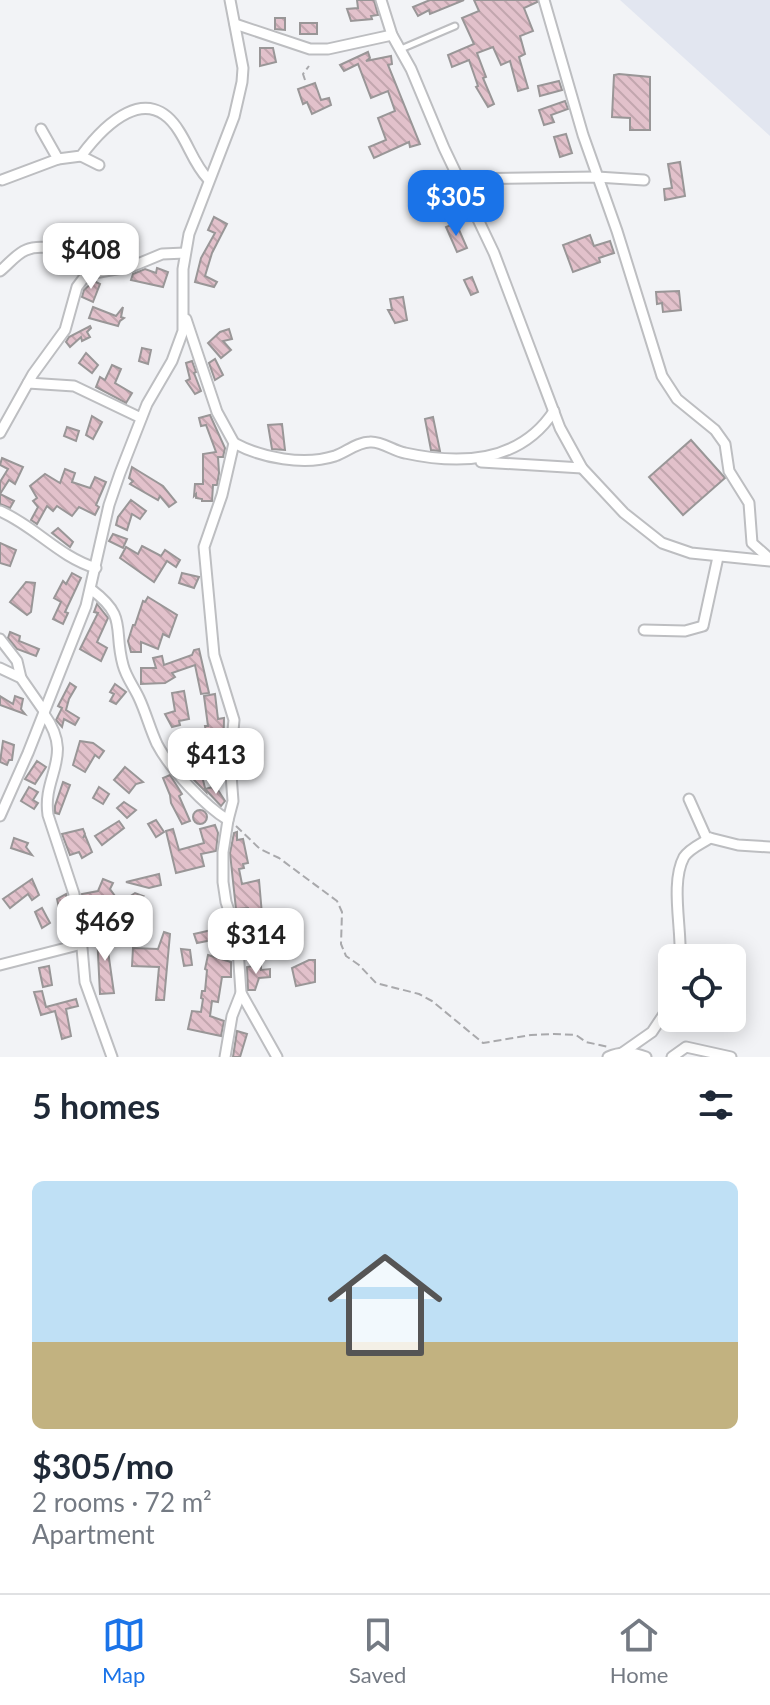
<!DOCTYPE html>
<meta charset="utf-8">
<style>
body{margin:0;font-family:Lato,sans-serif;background:#f2f2f3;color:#1f2937;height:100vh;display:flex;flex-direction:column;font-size:30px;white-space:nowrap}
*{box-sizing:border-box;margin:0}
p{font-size:26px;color:#747a83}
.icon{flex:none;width:44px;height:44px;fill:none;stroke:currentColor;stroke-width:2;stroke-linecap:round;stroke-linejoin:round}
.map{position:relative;height:1057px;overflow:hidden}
.side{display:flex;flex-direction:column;background:#fff;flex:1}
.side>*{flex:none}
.tools{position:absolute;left:658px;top:944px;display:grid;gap:16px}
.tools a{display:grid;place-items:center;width:88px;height:88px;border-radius:12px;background:#fff;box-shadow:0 4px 20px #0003;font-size:40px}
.price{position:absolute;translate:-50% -68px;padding:0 18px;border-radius:16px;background:#fff;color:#222;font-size:26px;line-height:52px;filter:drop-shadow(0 2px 4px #0008)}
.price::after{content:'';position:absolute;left:50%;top:48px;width:24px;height:18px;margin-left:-12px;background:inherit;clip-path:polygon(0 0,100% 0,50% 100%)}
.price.on{background:#1a73e8;color:#fff}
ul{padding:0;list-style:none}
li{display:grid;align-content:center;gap:16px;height:424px;padding:0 32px}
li+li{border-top:2px solid #e0e1e3}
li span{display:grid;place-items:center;height:248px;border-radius:12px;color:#555}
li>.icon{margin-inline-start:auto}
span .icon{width:144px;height:144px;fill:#fffc;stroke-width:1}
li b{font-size:34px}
h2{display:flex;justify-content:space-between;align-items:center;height:96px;padding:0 32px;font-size:34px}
.tabs{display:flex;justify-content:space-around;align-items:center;height:112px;border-top:2px solid #e0e1e3;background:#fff;font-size:22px;color:#747a83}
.tabs a{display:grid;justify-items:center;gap:4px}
.tabs .on{color:#1a73e8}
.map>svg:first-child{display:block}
</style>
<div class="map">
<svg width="770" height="1057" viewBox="0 0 770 1057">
<defs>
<pattern id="building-back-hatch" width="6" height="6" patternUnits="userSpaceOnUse" patternTransform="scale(2)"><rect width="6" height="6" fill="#e2c1cb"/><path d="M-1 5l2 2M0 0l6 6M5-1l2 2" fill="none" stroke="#c2a6ae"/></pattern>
</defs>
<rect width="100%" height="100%" fill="#f2f3f6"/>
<!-- built -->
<path fill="#e2e6f0" d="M620 0H770V136Z"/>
<!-- building -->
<g fill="url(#building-back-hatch)" stroke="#999697" stroke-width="2">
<path d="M357 0H374L378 15 371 16 372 19 351 21 347 9 358 8Z"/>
<path d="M430 0H464L430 14 429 10 418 16 413 7Z"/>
<path d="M474 0H537V2L524 8 533 31 520 36 525 54 519 57 528 88 518 91 510 61 501 65 493 47 477 53 486 77 483 78 494 104 488 107 476 87 478 86 469 60 452 67 448 55 474 44 462 18 479 11Z"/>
<path d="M275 18H285V30L275 29Z"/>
<rect x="300" y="23" width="17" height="11"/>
<path d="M260 48H273L276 62 260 66Z"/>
<path d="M368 52 370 58 366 61 391 56 392 64 388 65 420 144 410 147 409 142 374 158 369 147 386 140 378 118 395 111 388 91 371 98 358 64 344 71 340 65Z"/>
<path d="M619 74 650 77V130H630V118L612 117 614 75Z"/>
<path d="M559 81 562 90 540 96 538 86Z"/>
<path d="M315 83 321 100 329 98 331 105 312 114 307 102 303 104 298 89Z"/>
<path d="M565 101 568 109 551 115 554 122 544 125 539 110Z"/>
<path d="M566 134 572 153 560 157 554 137Z"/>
<path d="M680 162 685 196 665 200 664 189 672 188 668 164Z"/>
<path d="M214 217 227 224 212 253 205 276 217 282 214 287 195 282 201 258 215 233 208 230Z"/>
<path d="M456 223 467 248 457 252 446 227Z"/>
<path d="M590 235 594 246 610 241 614 253 599 258 600 262 573 272 563 245Z"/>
<path d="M157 268 168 272 163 287 131 280 133 274 145 269 156 273Z"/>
<path d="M472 277 478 292 471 295 464 280Z"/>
<path d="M94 281 100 284 93 302 82 297 84 290Z"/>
<path d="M679 291 681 310 663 312 662 303 657 304 656 292Z"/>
<path d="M403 297 407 320 395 323 388 310H392L390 299Z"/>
<path d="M93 307 116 316 123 307 121 317 124 318 120 321 118 326 89 318Z"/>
<path d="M90 326 91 328 87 332 90 337 82 341 81 337 70 347 66 342 69 337Z"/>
<path d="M229 329 232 339 223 341 231 350 221 358 208 343 220 332Z"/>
<path d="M142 348 151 350 148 364 139 361Z"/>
<path d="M86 353 98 365 92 373 79 363Z"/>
<path d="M215 359 223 375 215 380 209 363Z"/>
<path d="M192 361 196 372 194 373 201 391 195 394 186 381 190 379 186 363Z"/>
<path d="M112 365 121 369 115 383 132 393 126 403 96 387 100 377 105 380Z"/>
<path d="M210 415 225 448 223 457H218L219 473 217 485H213L212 501H202V499L196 498V494L194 496 195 484H203V454L216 452 206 425 201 426 199 418Z"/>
<path d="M92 416 102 422 93 439 86 435Z"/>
<path d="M433 417 440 451 431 450 425 419Z"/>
<path d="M282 424 285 450 272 449 268 425Z"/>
<path d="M67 427 79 431 76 441 64 436Z"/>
<path d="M691 440 725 478 683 515 649 477Z"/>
<path d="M2 458 23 467 15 484 9 480 0 494 14 501 10 508 0 504V482L8 469 0 465Z"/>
<path d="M132 467 163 486 176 502 169 507 160 496 158 500 130 484 133 481 129 478Z"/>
<path d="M65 469 75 473 72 482 90 488 95 477 106 482 96 505 99 507 95 515 79 507 72 516 57 506 53 511 47 506 37 524 31 520 38 507 33 501 37 498 30 486 45 474 60 483Z"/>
<path d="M131 500 146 511 140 519 132 514 127 530 116 525 118 517Z"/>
<path d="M58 528 73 542 70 547 52 533Z"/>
<path d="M113 534 127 539 123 548 109 541Z"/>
<path d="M0 543 16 550 10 566 0 563Z"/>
<path d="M142 546 161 556 165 550 180 560 176 567 167 561 154 582 120 558 126 547 138 554Z"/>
<path d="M72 573 81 578 65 612 68 613 63 624 53 619 61 602 54 598 63 581 66 584Z"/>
<path d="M182 573 199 577 194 588 179 583Z"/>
<path d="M26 582 35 583 31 612 27 615 10 602Z"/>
<path d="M148 597 177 615 169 637 163 634 158 649 141 642V652H131L128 641 133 625H135L143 601 145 602Z"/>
<path d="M97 604 108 618 97 642 107 648 101 661 80 649 98 613 94 612Z"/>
<path d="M10 632 20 636 19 641 39 649 36 656 17 649 8 638Z"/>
<path d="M199 649 209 693 201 694 195 665 172 673 175 677 165 683 141 684V668H156L153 658 162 656 164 665 192 655 194 650Z"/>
<path d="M70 683 76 687 69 699 66 710 79 718 75 725 64 719 62 727 56 720 62 708 58 706Z"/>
<path d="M115 684 126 692 116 704 110 701 114 694 110 692Z"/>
<path d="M184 691 189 719 179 721 180 725 172 727 165 714 175 711 172 693Z"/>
<path d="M215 694 218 719 224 718 223 762H213L214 739 207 740 205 726H208L204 696Z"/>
<path d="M0 696 13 704 15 696 23 699 21 709 25 714 0 705Z"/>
<path d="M3 741 14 745 12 760H9L7 765 0 762Z"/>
<path d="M80 741 93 743 104 751 99 758 95 755 85 772 73 765Z"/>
<path d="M196 760H198L206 792 191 777 185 766Z"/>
<path d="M37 761 46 767 35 784 25 779Z"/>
<path d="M125 767 143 782 136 784 129 793 114 780Z"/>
<path d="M170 775 182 794 179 796 190 821 182 824 171 803 170 795 163 778Z"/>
<path d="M63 782 70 785 59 814 55 813V806Z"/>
<path d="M29 787 38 792 33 800 38 803 34 809 21 801Z"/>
<path d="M99 787 109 794 103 804 93 798Z"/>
<path d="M213 787 216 791 218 790 225 801 221 806 205 789Z"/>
<path d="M124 802 136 810 127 818 117 808Z"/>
<circle cx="200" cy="817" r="7"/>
<path d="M156 820 164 832 156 837 148 824Z"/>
<path d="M119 821 124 828 102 845 95 836Z"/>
<path d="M215 825 218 833 216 851 201 854 204 866 176 873 166 831 173 829 179 850 204 843 200 829Z"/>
<path d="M83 829 85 834 83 838 85 835 92 852 82 858 79 852 70 855 62 834Z"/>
<path d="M237 832V840L243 839 248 863 243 864 244 868 239 869 242 884 259 880 263 926H252L248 908 236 909 230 853 234 833Z"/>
<path d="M14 838 28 843 26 847 32 855 11 848Z"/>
<path d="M159 874 161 885 149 888 126 882Z"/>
<path d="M32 879 39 895 32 900 28 894 10 908 3 899Z"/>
<path d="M103 879 113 883 110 889 120 903 135 893 143 896 131 904 114 907 112 904 86 912 82 894 98 891Z"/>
<path d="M66 894 69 910 60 912 57 899Z"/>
<path d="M42 908 50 923 42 928 35 912Z"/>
<path d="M250 921 254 948 246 949 241 923Z"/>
<path d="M225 927 227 937 197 943 194 934Z"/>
<path d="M130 928 138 929V943L127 942Z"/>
<path d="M164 932 170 934 164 1000H156L159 967 132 966 133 948 158 949Z"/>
<path d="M115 933V944H107L114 993 100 994 97 934Z"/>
<path d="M181 949 190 950 192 965 184 966Z"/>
<path d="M208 955 231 962V977H222L218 1002 212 1001 210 1016 224 1021 221 1036 188 1029 192 1011 201 1012 203 999 201 998 202 991H205L207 970 205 969Z"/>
<path d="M309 960H315V982L296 986 292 968Z"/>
<path d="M261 965V970L270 969V977L259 978 255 990H248L247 967Z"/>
<path d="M49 966 52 985 43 987 39 968Z"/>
<path d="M42 991 46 1007 76 999 78 1006 66 1009 71 1036 62 1039 55 1011 41 1015 34 992Z"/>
<path d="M237 1031 247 1034 240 1057H233Z"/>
</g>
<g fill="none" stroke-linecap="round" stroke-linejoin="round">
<defs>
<path id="service" d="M401 49 455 26"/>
<g id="minor">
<path d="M381 0 392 35 411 69 444 148 494 253 560 428 582 468 624 513 662 543 691 553 770 561"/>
<path d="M544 0 583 135 617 231 662 376 677 399 715 430 725 444 729 471 749 503 752 543 770 559"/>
<path d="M235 24 310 49H328L392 35"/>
<path d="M41 129 58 159 81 156C104 125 148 81 179 131 190 148 194 164 208 179"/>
<path d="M81 156 99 165"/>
<path d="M459 179 597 177 644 180"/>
<path d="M2 180 58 159"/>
<path d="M0 271C9 264 16 254 26 250 40 244 67 249 78 258 83 262 85 269 87 276"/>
<path d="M186 319 217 412 234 443 222 495 204 547 214 655 234 720 230 761 233 801 228 820"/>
<path d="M28 383 74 386 141 418"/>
<path d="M0 433 33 374 65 330 77 287 83 279 94 273 133 266 162 254 185 253"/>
<path d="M234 443C262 458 304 466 335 456 346 452 358 442 370 442 381 441 394 451 405 453 460 465 520 463 554 411"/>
<path d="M481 462 582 468"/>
<path d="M0 511C35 526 59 557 96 568"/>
<path d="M92 590C128 617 113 629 123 665 126 677 134 687 139 698 146 713 150 729 157 744 170 769 205 806 228 820L223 852V882L226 902 237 934 241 993 232 1016 225 1057"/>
<path d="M644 630 685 631 703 626 718 557"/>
<path d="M0 639 17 661 21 678"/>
<path d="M0 668 21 678 44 711"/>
<path d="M44 714C75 757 42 775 48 815L74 894 80 925 85 982 112 1057"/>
<path d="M689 799 706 837 738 845 770 847"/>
<path d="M0 816 28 753 86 606 109 505 120 473 147 404 172 361 183 331V269L189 234 234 117 242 82 243 68 230 0"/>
<path d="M680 958C682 929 670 883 684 857 690 848 701 844 710 838"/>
<path d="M0 965 82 944"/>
<path d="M241 993 277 1057"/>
<path d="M622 1053 652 1032 664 1014 672 996"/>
<path d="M608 1057C621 1051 633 1052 646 1057"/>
<path d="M672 1057 686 1047 731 1057"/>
</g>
</defs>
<!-- service casing -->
<use href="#service" stroke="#bdbec1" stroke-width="9"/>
<!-- minor casing -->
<use href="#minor" stroke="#bdbec1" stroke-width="13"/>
<!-- path -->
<g stroke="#a9a9ac" stroke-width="2" stroke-dasharray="8 4" stroke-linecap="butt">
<path d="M305 80 303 74 309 66"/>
<path d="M236 826 260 849 279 858 337 901 342 912 341 944 346 956 359 965 376 983 419 994 432 1001 483 1043 531 1035 554 1034 576 1035 586 1042 609 1047"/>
</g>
<!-- service -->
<use href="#service" stroke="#fff" stroke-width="5"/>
<!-- minor -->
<use href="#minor" stroke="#fff" stroke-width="9"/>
</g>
</svg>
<div class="tools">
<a><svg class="icon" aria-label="locate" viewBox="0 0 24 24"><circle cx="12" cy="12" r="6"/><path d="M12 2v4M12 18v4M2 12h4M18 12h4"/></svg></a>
</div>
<b class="price on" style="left:456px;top:238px">$305</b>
<b class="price" style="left:91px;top:291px">$408</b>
<b class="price" style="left:216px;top:796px">$413</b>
<b class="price" style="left:105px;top:963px">$469</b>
<b class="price" style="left:256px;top:976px">$314</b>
</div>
<section class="side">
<h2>5 homes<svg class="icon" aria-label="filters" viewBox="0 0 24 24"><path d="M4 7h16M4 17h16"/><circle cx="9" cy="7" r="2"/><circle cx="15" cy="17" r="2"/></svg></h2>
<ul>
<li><span style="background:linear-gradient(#bfe0f5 65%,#c2b280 0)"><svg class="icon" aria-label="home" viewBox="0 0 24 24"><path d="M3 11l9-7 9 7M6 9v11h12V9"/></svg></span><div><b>$305/mo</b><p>2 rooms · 72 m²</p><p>Apartment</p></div></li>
</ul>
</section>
<nav class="tabs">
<a class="on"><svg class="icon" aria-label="map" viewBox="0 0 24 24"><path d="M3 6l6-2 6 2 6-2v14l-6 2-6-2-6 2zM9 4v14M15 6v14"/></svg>Map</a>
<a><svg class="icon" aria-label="saved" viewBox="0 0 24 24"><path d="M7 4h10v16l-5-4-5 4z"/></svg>Saved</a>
<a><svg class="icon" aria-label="home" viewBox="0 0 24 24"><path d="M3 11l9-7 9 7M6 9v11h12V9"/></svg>Home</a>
</nav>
